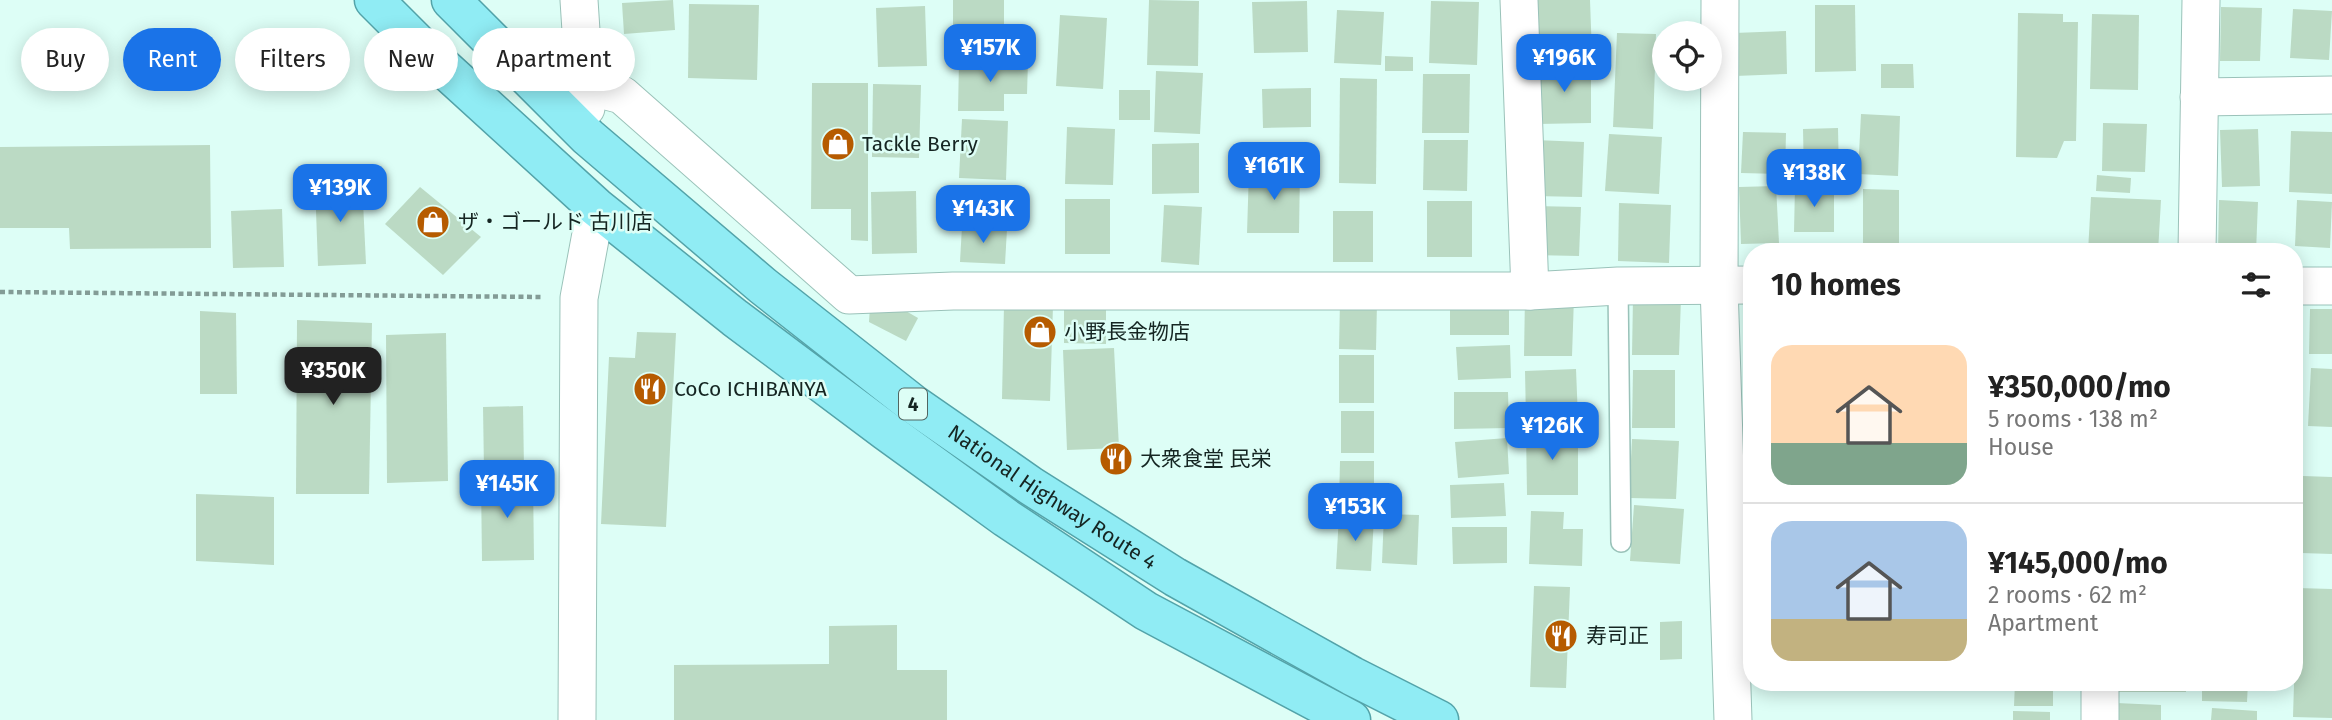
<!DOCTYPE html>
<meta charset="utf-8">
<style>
body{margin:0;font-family:"Fira Sans","Noto Sans JP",sans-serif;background:#f6f6f6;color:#222;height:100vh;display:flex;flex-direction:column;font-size:26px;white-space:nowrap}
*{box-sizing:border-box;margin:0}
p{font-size:23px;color:#767676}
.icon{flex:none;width:38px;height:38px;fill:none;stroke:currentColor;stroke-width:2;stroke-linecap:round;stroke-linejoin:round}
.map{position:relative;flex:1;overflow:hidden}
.drawer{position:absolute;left:1743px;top:243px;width:560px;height:448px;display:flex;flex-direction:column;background:#fff;border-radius:28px;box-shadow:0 4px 18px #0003}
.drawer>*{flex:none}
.guide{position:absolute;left:21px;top:28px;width:665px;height:63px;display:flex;gap:14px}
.controls{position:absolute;left:1652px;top:21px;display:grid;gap:14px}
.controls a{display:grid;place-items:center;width:70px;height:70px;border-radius:50%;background:#fff;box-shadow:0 4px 18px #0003;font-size:35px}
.price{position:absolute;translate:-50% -60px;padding:0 16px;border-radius:14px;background:#1a73e8;color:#fff;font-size:23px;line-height:46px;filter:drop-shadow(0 2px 4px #0008)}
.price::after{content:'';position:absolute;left:50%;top:42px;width:21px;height:16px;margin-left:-10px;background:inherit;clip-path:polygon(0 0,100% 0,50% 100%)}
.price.current{background:#222;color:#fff}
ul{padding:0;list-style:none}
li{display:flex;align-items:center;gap:21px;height:175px;padding:0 28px}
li+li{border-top:2px solid #e0e0e0}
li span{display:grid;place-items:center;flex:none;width:196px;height:140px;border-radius:21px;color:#555}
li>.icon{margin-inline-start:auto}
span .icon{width:84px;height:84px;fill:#fffc;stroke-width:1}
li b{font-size:30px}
h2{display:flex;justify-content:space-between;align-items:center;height:84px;padding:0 28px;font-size:30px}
.tag{padding:0 24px;border-radius:32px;background:#fff;box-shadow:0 4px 18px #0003;font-size:24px;line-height:63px}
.tag.current{background:#1a73e8;color:#fff}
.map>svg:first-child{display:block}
</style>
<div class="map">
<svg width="2332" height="720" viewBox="0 0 2332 720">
<rect width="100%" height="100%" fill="#ddfef6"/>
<!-- building -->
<g fill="#bbdac4">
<path d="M673 0 675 30 624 34 622 3Z"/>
<rect x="953" y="0" width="51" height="56"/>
<path d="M1149 0 1199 1 1198 66 1147 65Z"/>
<path d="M1535 0H1590L1592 55 1537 57Z"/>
<path d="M1307 1 1308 52 1254 53 1252 2Z"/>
<path d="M1431 1 1479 2 1477 65 1429 63Z"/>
<path d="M689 4 759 5 757 80 688 78Z"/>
<path d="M1815 5H1855L1856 71 1815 72Z"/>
<path d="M925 6 927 66 878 67 876 8Z"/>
<path d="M2221 7 2262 8 2260 61H2220Z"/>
<path d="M2293 9 2332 11 2329 60 2290 58Z"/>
<path d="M1337 10 1384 12 1381 65 1334 63Z"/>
<path d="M2018 13 2063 14V22H2078L2076 141H2064L2057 158 2016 157Z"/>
<path d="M2092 14 2139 15 2138 90 2090 89Z"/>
<path d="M1060 15 1107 18 1103 89 1056 86Z"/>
<path d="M1786 31 1787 74 1735 76 1734 33Z"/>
<path d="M1617 33 1656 34 1653 129 1613 127Z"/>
<path d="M1385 56 1413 57V71H1385Z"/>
<path d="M959 61H1028L1027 94H1004V111H958Z"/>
<path d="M1881 64H1913L1914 88H1881Z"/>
<path d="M1591 65V123L1538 124 1537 66Z"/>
<path d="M1156 71 1203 73 1200 134 1154 132Z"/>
<path d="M1423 74H1470L1469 133H1422Z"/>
<path d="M1340 78 1377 79 1376 184 1339 183Z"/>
<path d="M812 83H868V241L851 240V209H811Z"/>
<path d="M873 84 921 85 919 158 872 157Z"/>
<path d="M1311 88V127L1263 128 1262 89Z"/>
<rect x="1119" y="90" width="31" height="30"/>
<path d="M1861 114 1900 116 1898 176 1858 174Z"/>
<path d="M962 119 1008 121 1006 180 959 178Z"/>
<path d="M2103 123 2147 124 2145 172 2102 171Z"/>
<path d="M1067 127 1115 129 1113 185 1065 184Z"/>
<path d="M1838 128 1839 175 1804 176 1803 129Z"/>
<path d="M2258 129 2260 186 2222 187 2220 130Z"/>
<path d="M2291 131 2332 132V194L2289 192Z"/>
<path d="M1743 132 1786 133 1785 174 1741 173Z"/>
<path d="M1609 134 1662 137 1659 194 1605 191Z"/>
<path d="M1424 140H1468L1467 191 1423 190Z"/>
<path d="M1535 140 1584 142 1582 197 1534 196Z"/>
<path d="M1199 143V193L1152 194V144Z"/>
<path d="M210 145 211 248 70 249 69 228H0V147Z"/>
<path d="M1249 170 1300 171 1299 233H1247Z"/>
<path d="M2097 175 2131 178 2130 193 2096 191Z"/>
<path d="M362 181 366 264 318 266 315 183Z"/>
<path d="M1776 186 1779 243 1741 244 1739 187Z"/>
<path d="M1795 186H1834V232H1794Z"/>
<path d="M420 187 481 237 443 275 385 224Z"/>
<path d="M968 187 1015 188 1014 221 967 220Z"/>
<path d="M1863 189 1899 190V251H1863Z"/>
<path d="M916 191 917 253 872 254 871 192Z"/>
<path d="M2091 197 2161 200 2158 252H2088Z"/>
<rect x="1065" y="199" width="45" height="55"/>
<path d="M2219 200 2258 202 2256 252H2218Z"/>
<path d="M2297 200 2332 202 2330 248 2295 246Z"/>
<rect x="1427" y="201" width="45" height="56"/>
<path d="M1619 203 1671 205 1669 263 1618 261Z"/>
<path d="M1164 205 1202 207 1199 265 1161 262Z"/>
<path d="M1534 206 1581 207 1579 256 1532 255Z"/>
<path d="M282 209 284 267 233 268 231 211Z"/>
<rect x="1333" y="211" width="40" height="51"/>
<path d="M962 226 1007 229 1005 264 960 262Z"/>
<path d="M871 291 918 318 906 341 869 322Z"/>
<path d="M1525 296 1574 297 1572 356H1524Z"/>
<path d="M1633 298H1681L1679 355H1632Z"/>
<path d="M1509 300V335H1450V301Z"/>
<path d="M1340 301 1377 302 1376 350 1339 349Z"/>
<path d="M1064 302H1106V344L1064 343Z"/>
<path d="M1004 305 1053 306 1050 401 1002 399Z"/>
<path d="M2310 309H2332V354H2309Z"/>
<path d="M200 311 236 313 237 394H200Z"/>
<path d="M1746 315H1752V371L1749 372Z"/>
<path d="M297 320 372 323 369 494H296Z"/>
<path d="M637 332 676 333 666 527 601 524 609 357 635 358Z"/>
<path d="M446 333 448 481 387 483 386 335Z"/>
<path d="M1510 345 1511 378 1458 380 1456 347Z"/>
<path d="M1114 348 1119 448 1067 450 1063 350Z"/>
<rect x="1339" y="355" width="35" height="48"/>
<path d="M2311 368 2332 369V427L2308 426Z"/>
<path d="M1576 369 1578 419 1526 420 1525 371Z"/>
<path d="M1633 370H1675V428H1632Z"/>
<path d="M1454 392H1508L1509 428 1454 429Z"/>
<path d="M523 406 524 469 484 470 483 407Z"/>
<rect x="1341" y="411" width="33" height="42"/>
<path d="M1526 430H1578V495H1527Z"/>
<path d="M1507 438 1509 474 1458 478 1455 442Z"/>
<path d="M1632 439 1679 441 1676 499 1629 498Z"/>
<path d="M1340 461H1374V505H1339Z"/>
<path d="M2303 476 2332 477V554L2301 553Z"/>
<path d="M481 480H533L534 560 482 561Z"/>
<path d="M1504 483 1506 516 1451 518 1450 485Z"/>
<path d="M196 494 274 497V565L196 561Z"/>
<path d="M1634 505 1684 509 1680 564 1630 561Z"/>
<path d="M1531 511 1564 512 1563 529H1583L1582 566 1529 564Z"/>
<path d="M1384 514 1419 515 1417 565 1382 563Z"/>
<path d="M1339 515 1374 517 1371 571 1336 569Z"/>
<path d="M1452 527H1507V563L1453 564Z"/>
<path d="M1534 586 1570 587 1566 688 1530 687Z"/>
<path d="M2297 588 2332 589V718L2293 717Z"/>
<path d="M1748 602H1752V680H1745Z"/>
<path d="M1682 621V659L1660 660V622Z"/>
<path d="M897 625V670H947V720H674V665L829 664V626Z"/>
<path d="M2015 682H2053V706H2014Z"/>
<rect x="2115" y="682" width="71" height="10"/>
<path d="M2202 682H2248L2247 702 2202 701Z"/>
<path d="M2116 703 2161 705V720H2115Z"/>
<path d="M2212 708 2257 711V720H2211Z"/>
<path d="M2013 711 2050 712V720H2013Z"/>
</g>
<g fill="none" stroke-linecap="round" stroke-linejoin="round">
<defs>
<path id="service" d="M1618 286 1621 542"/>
<g id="minor">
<path d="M579 0 586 108"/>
<path d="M1519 0 1530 291"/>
<path d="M1720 0 1719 285 1733 720"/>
<path d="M584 85 622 95 849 295 953 291H1530L1618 286 1752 285"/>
<path d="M2199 97 2332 95"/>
<path d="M2197 252 2201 0"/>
<path d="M2294 286H2332"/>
<path d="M577 720 579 298 596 207"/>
<path d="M2100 720V682"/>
</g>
<g id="trunk">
<path d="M374 0 425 51 596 207 735 318 886 431 1006 518 1146 611 1351 720"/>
<path id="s1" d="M451 0 588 137 763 286 913 404 1031 486 1175 577 1352 676 1439 720"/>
</g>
</defs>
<!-- service casing -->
<use href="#service" stroke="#9ac2b9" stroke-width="22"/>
<!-- minor casing -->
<use href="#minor" stroke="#9ac2b9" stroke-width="39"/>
<!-- trunk casing -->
<use href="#trunk" stroke="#53a3a9" stroke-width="41"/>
<!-- path -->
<path stroke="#839c96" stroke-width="4.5" stroke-dasharray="5 3.5" stroke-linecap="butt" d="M0 292 543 297"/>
<!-- service -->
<use href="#service" stroke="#fff" stroke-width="19"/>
<!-- minor -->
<use href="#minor" stroke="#fff" stroke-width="37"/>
<!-- trunk -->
<use href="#trunk" stroke="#90ecf4" stroke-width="38"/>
</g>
<!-- icons -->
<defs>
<symbol id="shop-disc" viewBox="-11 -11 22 22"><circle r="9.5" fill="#b65b00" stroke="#ddfef6"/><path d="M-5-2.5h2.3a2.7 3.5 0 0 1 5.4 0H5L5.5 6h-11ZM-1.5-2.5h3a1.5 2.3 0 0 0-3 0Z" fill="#fff"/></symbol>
<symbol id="restaurant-disc" viewBox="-11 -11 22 22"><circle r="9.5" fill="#b65b00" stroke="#ddfef6"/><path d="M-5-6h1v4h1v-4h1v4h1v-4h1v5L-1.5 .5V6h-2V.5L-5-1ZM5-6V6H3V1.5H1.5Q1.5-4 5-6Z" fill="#fff"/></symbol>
</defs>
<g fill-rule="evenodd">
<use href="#shop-disc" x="819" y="125" width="38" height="38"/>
<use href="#shop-disc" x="414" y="203" width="38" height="38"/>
<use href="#shop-disc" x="1021" y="313" width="38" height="38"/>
<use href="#restaurant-disc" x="631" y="370" width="38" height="38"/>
<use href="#restaurant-disc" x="1097" y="440" width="38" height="38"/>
<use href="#restaurant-disc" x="1542" y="617" width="38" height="38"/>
</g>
<g text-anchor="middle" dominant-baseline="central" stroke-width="5" stroke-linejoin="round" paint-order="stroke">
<!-- shield labels -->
<rect fill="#ddfef6" stroke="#516662" stroke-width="2" x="899" y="388.5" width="28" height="31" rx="5"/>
<g font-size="19" font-weight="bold" fill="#152522">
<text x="913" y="404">4</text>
</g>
<!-- poi labels -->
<g font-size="21" fill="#152522" stroke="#ddfef6" text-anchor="start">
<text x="862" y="144">Tackle Berry</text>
<text x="458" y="222">ザ・ゴールド 古川店</text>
<text x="1064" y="332">小野長金物店</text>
<text x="674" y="389">CoCo ICHIBANYA</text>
<text x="1140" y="459">大衆食堂 民栄</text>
<text x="1586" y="636">寿司正</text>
</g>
<!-- street labels -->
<g font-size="21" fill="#152522" stroke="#ddfef6">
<text stroke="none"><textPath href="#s1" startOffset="782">National Highway Route 4</textPath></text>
</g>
</g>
</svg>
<div class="controls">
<a><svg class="icon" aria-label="locate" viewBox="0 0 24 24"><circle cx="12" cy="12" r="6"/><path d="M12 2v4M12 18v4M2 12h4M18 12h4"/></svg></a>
</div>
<b class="price" style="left:990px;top:84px">¥157K</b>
<b class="price" style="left:1564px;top:94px">¥196K</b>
<b class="price" style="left:1274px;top:202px">¥161K</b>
<b class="price" style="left:1814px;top:209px">¥138K</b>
<b class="price" style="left:340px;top:224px">¥139K</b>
<b class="price" style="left:983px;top:245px">¥143K</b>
<b class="price current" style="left:333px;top:407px">¥350K</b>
<b class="price" style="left:1552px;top:462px">¥126K</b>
<b class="price" style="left:507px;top:520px">¥145K</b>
<b class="price" style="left:1355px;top:543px">¥153K</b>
<div class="guide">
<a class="tag">Buy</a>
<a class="tag current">Rent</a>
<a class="tag">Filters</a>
<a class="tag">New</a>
<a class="tag">Apartment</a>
</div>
<section class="drawer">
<h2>10 homes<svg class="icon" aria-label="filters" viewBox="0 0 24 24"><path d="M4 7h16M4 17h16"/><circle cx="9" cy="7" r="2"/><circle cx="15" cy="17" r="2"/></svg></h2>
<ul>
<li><span style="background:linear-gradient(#ffd9b3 70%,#7fa58c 0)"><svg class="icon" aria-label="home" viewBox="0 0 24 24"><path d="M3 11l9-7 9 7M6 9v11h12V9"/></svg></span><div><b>¥350,000/mo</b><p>5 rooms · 138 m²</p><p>House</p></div></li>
<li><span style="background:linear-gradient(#a9c7e8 70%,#c2b280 0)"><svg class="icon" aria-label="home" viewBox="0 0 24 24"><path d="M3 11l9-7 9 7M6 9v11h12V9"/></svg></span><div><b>¥145,000/mo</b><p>2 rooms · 62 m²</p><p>Apartment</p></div></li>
</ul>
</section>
</div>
